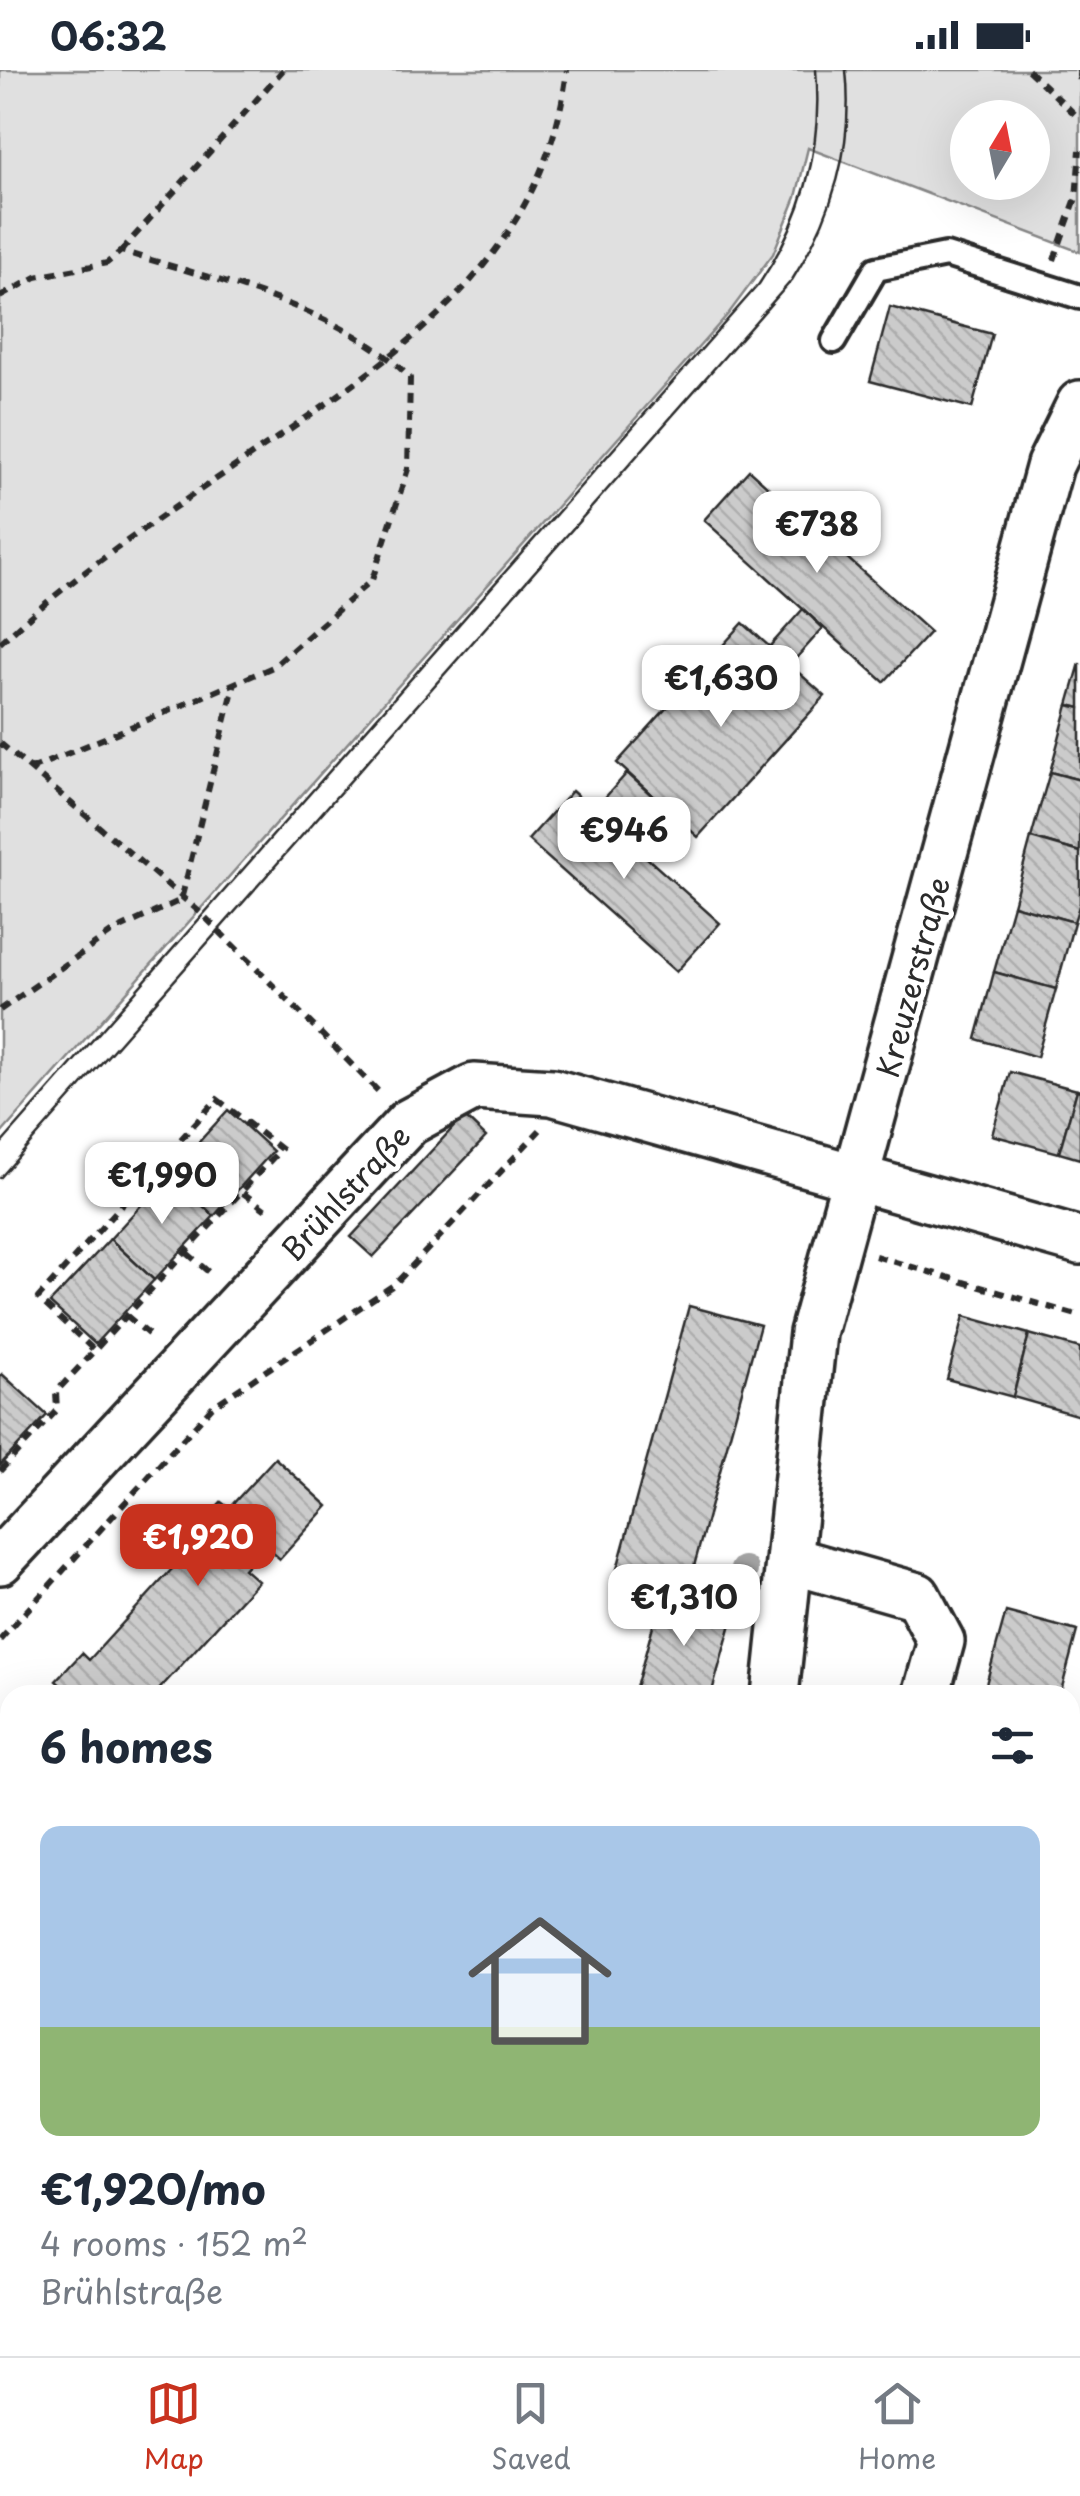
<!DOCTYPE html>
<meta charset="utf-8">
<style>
body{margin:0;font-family:"Playpen Sans",sans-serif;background:#f6f6f7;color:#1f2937;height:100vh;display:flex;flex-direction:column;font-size:38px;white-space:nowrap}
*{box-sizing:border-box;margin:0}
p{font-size:32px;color:#747a83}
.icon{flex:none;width:55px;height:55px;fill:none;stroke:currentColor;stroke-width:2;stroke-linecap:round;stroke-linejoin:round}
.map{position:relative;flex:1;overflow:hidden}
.details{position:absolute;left:0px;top:1615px;width:1080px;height:672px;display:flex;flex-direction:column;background:#fff;border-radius:30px 30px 0 0;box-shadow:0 10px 40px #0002}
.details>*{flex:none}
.needle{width:65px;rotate:10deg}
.buttons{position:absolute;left:950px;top:30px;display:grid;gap:20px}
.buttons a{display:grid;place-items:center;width:100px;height:100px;border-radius:50%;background:#fff;box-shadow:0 10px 40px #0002;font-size:50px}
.price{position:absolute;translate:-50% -85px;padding:0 22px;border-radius:20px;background:#fff;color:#222;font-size:32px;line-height:65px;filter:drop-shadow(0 2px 5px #0008)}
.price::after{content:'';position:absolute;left:50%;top:60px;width:30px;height:22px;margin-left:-15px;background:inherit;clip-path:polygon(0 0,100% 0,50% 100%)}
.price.selected{background:#c8321e;color:#fff}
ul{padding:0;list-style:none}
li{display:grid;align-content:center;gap:20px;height:530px;padding:0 40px}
li span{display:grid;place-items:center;height:310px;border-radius:20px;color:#555}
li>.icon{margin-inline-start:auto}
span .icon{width:180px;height:180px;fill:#fffc;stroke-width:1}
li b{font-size:42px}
h2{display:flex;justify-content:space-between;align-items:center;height:120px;padding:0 40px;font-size:42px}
.status{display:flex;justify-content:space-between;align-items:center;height:70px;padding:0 50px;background:#fff;direction:ltr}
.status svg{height:28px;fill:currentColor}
.tab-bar{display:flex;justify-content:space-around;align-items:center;height:140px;border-top:2px solid #e0e1e3;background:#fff;font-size:28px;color:#747a83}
.tab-bar a{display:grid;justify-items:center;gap:5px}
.tab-bar .selected{color:#c8321e}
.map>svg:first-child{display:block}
</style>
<div class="status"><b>06:32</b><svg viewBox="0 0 49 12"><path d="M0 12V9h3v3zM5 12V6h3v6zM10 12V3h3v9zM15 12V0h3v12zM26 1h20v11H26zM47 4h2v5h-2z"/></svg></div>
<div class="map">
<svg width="1080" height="2286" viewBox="0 0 1080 2286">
<defs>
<pattern id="building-back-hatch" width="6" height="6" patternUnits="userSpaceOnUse" patternTransform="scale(2.5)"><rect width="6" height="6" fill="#cbcbcb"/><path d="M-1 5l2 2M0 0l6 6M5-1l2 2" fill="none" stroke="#aeaeae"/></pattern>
</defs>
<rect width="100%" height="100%" fill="#fff"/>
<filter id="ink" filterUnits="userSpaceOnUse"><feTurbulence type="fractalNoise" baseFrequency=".01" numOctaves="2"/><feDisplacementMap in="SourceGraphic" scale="20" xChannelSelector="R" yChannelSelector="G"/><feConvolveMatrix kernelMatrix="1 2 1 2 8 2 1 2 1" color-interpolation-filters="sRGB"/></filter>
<g filter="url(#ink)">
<!-- built -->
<path fill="#efefef" d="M0 2109 10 2111V2278H215L213 2286H0Z"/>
<!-- green -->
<path fill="#e0e0e0" stroke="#868686" stroke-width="2.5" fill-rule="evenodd" d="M0 0H1080V182L808 78 796 127 773 184 729 243 0 1065ZM968 48H1032V112H968Z"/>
<!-- building -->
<g fill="url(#building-back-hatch)" stroke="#2b2b2b" stroke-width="2.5">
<path d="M890 237 992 264 972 338 870 311Z"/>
<path d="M749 400 930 562 884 612 704 450Z"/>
<path d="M803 539 823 558 790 595 770 576Z"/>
<path d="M743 553 825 626 698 767 617 693Z"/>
<path d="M1080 593V638L1068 635Z"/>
<path d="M1068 635 1080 638V710L1050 702Z"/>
<path d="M1050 702 1080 710V782L1031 768Z"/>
<path d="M627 703 657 730 623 766 594 740Z"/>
<path d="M572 721 720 853 676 902 528 770Z"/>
<path d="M1031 768 1080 782V833L1074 852 1013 835Z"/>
<path d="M1013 835 1074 852 1056 919 994 902Z"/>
<path d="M994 902 1056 919 1037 987 976 969Z"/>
<path d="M1010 1002 1077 1020 1059 1083 992 1065Z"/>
<path d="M1077 1020 1080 1021V1089L1059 1083Z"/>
<path d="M228 1040 273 1081 214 1146 169 1105Z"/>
<path d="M464 1046 486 1067 373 1187 351 1167Z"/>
<path d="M169 1105 214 1146 154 1210 110 1169Z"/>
<path d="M110 1169 154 1210 95 1274 50 1233Z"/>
<path d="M689 1236 760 1255 685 1529 614 1510Z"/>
<path d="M964 1246 1029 1264 1013 1327 947 1309Z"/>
<path d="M1029 1264 1080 1278V1346L1013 1327Z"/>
<path d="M2 1304 47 1345 0 1395V1306Z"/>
<path d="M275 1388 328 1436 280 1489 265 1476 244 1499 258 1511 154 1625H55L63 1617 56 1611 82 1583 89 1590 203 1465 196 1458 221 1432 229 1438Z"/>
<path d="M662 1523 734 1543 711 1625H634Z"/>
<path d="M1006 1542 1077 1561 1060 1625H983Z"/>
<path d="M0 1834 10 1837V1905L0 1902Z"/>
<path d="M1070 2049 1080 2052V2120L1070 2117Z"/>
<path d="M0 2119 10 2122 7 2219 0 2218Z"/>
</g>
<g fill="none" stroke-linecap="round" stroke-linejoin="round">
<defs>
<g id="lane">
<path d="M834 271 876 199 946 185 1080 227"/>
<path d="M1070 2193 1080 2196"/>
<path d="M0 2245 10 2247"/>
<path d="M250 2286 252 2278"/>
</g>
<g id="street">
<path d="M790 1490 917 1526 941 1571 926 1625"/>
<path d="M0 1491 409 1052 474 1017 552 1022 1080 1171"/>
<path d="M775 1625 813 1263 1050 395 1080 334"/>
<path d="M0 2049 10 2052"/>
<path d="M838 2278 869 2286"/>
</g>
</defs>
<!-- lane casing -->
<use href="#lane" stroke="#2b2b2b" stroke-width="30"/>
<!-- street casing -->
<use href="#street" stroke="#2b2b2b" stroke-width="52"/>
<!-- path -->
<g stroke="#2b2b2b" stroke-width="6" stroke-dasharray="10 8" stroke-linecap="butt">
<path d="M1028 0 1080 49"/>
<path d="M1079 0 1080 16"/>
<path d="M121 181 283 0"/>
<path d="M1054 190 1076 128 1080 80"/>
<path d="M0 227 36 207 107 193 121 181C211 209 344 238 410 308L408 399 372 510 273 597 31 699"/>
<path d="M0 573C78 501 169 441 256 382 401 283 544 190 567 0"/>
<path d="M0 673 202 844 381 1024"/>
<path d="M0 940 114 861 181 830 235 612"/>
<path d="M243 1123 270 1143"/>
<path d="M187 1183 212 1205"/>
<path d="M875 1186 1080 1246"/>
<path d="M127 1246 153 1268"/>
<path d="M0 1401 57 1340 56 1322 281 1079 217 1029 38 1228 95 1281"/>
<path d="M0 1570 212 1337 395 1214 540 1060"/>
<path d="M0 1943 10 1946"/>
<path d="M726 2286 728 2278"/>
</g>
<!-- lane -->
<use href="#lane" stroke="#fff" stroke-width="22"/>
<!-- street -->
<use href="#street" stroke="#fff" stroke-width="45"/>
<!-- tram -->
<g stroke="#2b2b2b" stroke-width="2.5">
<path d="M0 1075 759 214C803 149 823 78 816 0"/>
<path d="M0 1108 792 210C833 145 854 77 846 0"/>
</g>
</g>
<!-- trees -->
<circle fill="#a3a3a3" cx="744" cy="1500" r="14"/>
</g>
<g text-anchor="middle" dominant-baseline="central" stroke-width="10" stroke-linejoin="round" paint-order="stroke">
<!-- street labels -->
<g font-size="30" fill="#2b2b2b" stroke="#fff">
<text transform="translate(912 907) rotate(-75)">Kreuzerstraße</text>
<text transform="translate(345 1122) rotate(-47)">Brühlstraße</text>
</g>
</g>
</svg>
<div class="buttons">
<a><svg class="needle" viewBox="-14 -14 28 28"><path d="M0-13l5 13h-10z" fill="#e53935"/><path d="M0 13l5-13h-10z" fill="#747a83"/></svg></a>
</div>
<b class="price" style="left:817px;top:506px">€738</b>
<b class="price" style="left:721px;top:660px">€1,630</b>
<b class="price" style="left:624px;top:812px">€946</b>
<b class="price" style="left:162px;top:1157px">€1,990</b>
<b class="price selected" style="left:198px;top:1519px">€1,920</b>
<b class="price" style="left:684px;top:1579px">€1,310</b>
<section class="details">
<h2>6 homes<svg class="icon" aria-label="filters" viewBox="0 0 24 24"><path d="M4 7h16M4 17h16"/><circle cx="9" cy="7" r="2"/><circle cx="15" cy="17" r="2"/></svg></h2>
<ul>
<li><span style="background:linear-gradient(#a9c7e8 65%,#8fb573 0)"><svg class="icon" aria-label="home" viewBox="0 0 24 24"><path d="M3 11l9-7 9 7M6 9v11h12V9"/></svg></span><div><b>€1,920/mo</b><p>4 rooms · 152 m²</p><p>Brühlstraße</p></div></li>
</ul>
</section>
</div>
<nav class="tab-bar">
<a class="selected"><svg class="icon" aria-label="map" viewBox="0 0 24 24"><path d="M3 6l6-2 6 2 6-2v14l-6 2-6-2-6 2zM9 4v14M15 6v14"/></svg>Map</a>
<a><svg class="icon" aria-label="saved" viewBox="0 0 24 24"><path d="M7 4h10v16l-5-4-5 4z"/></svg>Saved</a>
<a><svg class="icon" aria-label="home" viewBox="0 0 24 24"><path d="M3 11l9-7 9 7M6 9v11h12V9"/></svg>Home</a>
</nav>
